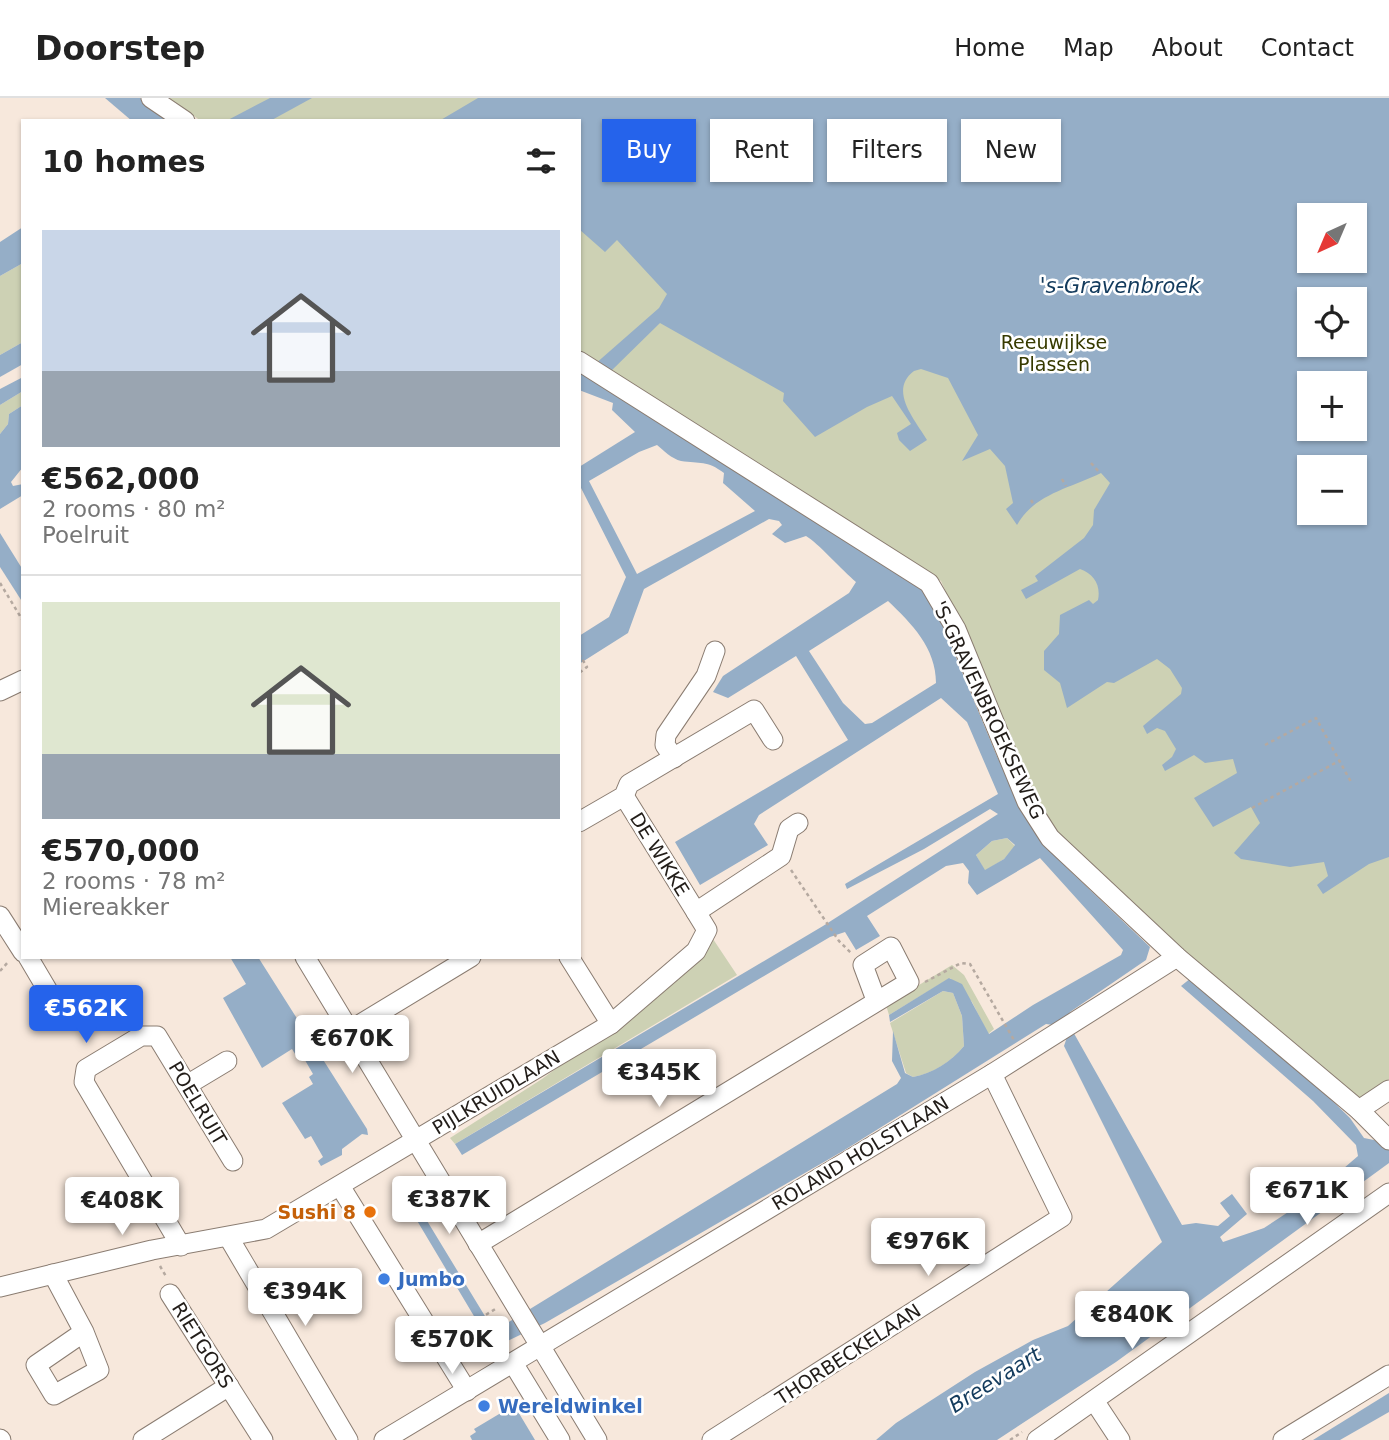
<!DOCTYPE html>
<meta charset="utf-8">
<style>
body{margin:0;font-family:"DejaVu Sans",sans-serif;background:#f2f2f2;color:#222;height:100vh;display:flex;flex-direction:column;font-size:26px;white-space:nowrap}
*{box-sizing:border-box;margin:0}
p{font-size:23px;color:#767676}
.icon{flex:none;width:38px;height:38px;fill:none;stroke:currentColor;stroke-width:2;stroke-linecap:round;stroke-linejoin:round}
.map{position:relative;flex:1;overflow:hidden}
.drawer{position:absolute;left:21px;top:21px;width:560px;height:840px;display:flex;flex-direction:column;background:#fff;border-radius:0px;box-shadow:0 2px 5px #0004}
.drawer>*{flex:none}
.hud{position:absolute;left:602px;top:21px;width:665px;height:63px;display:flex;gap:14px}
.needle{width:46px;rotate:224deg}
.controls{position:absolute;left:1297px;top:105px;display:grid;gap:14px}
.controls a{display:grid;place-items:center;width:70px;height:70px;border-radius:0px;background:#fff;box-shadow:0 2px 5px #0004;font-size:35px}
.price{position:absolute;translate:-50% -60px;padding:0 16px;border-radius:7px;background:#fff;color:#222;font-size:23px;line-height:46px;filter:drop-shadow(0 2px 4px #0008)}
.price::after{content:'';position:absolute;left:50%;top:42px;width:21px;height:16px;margin-left:-10px;background:inherit;clip-path:polygon(0 0,100% 0,50% 100%)}
.price.current{background:#2563eb;color:#fff}
ul{padding:0;list-style:none}
li{display:grid;align-content:center;gap:14px;height:371px;padding:0 21px}
li+li{border-top:2px solid #e0e0e0}
li span{display:grid;place-items:center;height:217px;border-radius:0px;color:#555}
li>.icon{margin-inline-start:auto}
span .icon{width:126px;height:126px;fill:#fffc;stroke-width:1}
li b{font-size:30px}
h2{display:flex;justify-content:space-between;align-items:center;height:84px;padding:0 21px;font-size:30px}
.chip{padding:0 24px;border-radius:0px;background:#fff;box-shadow:0 2px 5px #0004;font-size:24px;line-height:63px}
.chip.current{background:#2563eb;color:#fff}
header{display:flex;align-items:center;gap:42px;box-sizing:border-box;height:98px;padding:0 35px;background:#fff;border-bottom:2px solid #e0e0e0}
header strong{font-size:33px}
nav{display:flex;gap:38px;margin-inline-start:auto;font-size:24px}
.map>svg:first-child{display:block}
</style>
<header>
<strong>Doorstep</strong>
<nav><a>Home</a><a>Map</a><a>About</a><a>Contact</a></nav>
</header>
<div class="map">
<svg width="1389" height="1342" viewBox="0 0 1389 1342">
<rect width="100%" height="100%" fill="#f7e8dc"/>
<!-- green -->
<g fill="#cdd1b4" fill-rule="evenodd">
<path d="M168 0H1389V981L1358 1003 1055 740 941 483 579 255V23H201ZM1309 117H1354V163H1309ZM1309 201H1354V247H1309ZM1309 285H1354V331H1309ZM1309 369H1354V415H1309Z"/>
<path d="M23 165V244L0 257V178Z"/>
<path d="M23 293V307L9 316 8 326 0 336V307Z"/>
<path d="M1007 740 1015 748 1004 761 985 773 976 757 992 743Z"/>
<path d="M705 829 737 877 455 1046 450 1040 542 981 648 903Z"/>
<path d="M952 867 964 877 994 931 988 936 972 904 950 880 889 917 886 907Z"/>
<path d="M943 893 953 895 962 918 964 948C951 964 934 975 913 979L906 975 890 925Z"/>
</g>
<!-- water -->
<g fill="#95aec7" fill-rule="evenodd">
<path d="M105 0H140L173 23H132Z"/>
<path d="M270 0H312L270 23H226Z"/>
<path d="M478 0H1389V759L1369 766 1323 796 1317 787 1328 778 1324 764 1290 769 1241 761 1234 755 1260 725 1251 709 1213 729 1194 700 1237 675 1233 661 1205 665 1194 657 1165 673 1162 667 1172 659 1176 651 1165 633 1157 630 1147 636 1143 628 1181 596 1182 590 1170 571 1157 561 1114 585 1107 584 1067 610 1060 585 1044 572V553L1059 536 1060 517 1089 502 1093 506 1098 502C1101 487 1094 476 1080 471L1026 501 1021 492 1038 483 1035 478 1084 440 1093 427 1094 412 1110 385 1101 375C1071 390 1034 396 1017 427L1006 411 1013 405 1005 368 990 351 962 363 978 337 948 280 921 271 914 273C888 292 915 322 927 342L910 353 899 342 897 335 911 326 892 298 867 309 815 339 783 303 784 295 660 225 608 276 916 483 931 499 996 656 1019 706 1039 738 1067 770 1150 849 1146 862 1070 914 1067 923 1182 1127 1196 1125 1218 1128 1230 1118 1220 1105 1232 1096 1247 1116 1220 1139 1223 1144 1264 1130 1308 1101 1358 1058 1356 1047 1313 1003 1181 888 1191 880 1311 982 1350 1020 1364 1040 1389 1045V1065L1116 1264 997 1342H876L896 1325 975 1274 1033 1242 1068 1228 1162 1144 1064 948 1067 939 1060 928 1046 926 843 1053 545 1225 493 1250 394 1084 401 1080 494 1233 897 986 901 980 892 963 893 933 905 975 913 979C933 975 951 964 964 948L962 918 953 895 943 893 890 924 889 917 949 880 962 886 989 936 1033 907 1121 857 1123 852 1040 760 977 797 968 785 969 773 963 765 946 768 867 818 880 838 856 852 845 834 830 839 462 1057 455 1046 823 828 998 716 990 711 924 751 847 791 845 786 998 696 967 624 941 600 759 717 754 726 768 747 700 787 675 744 848 642 796 558 728 600 713 594 723 578 849 495 856 484C843 473 817 444 806 438L785 445 772 436 782 427 779 423 769 421 644 491 628 535 579 566V538L609 519 626 479 579 386V369L635 334 612 312 613 305 579 292V271L594 267 659 210 667 196 617 142 605 154 580 132 579 23H439ZM1309 117H1354V163H1309ZM1309 201H1354V247H1309ZM1309 285H1354V331H1309ZM657 347C663 352 672 361 681 363 700 366 707 362 724 375L723 385 755 413 637 476 589 383 639 354ZM1309 369H1354V415H1309ZM888 503C912 526 936 550 936 585L872 625 865 626 843 605 809 553ZM1007 740 1015 747 1004 761 985 772 976 757 992 743Z"/>
<path d="M23 129V165L0 178V144Z"/>
<path d="M23 244V266L0 279V257Z"/>
<path d="M23 279V293L0 307V291Z"/>
<path d="M23 307V369L11 384 13 388 23 386V397L0 411V336L8 326 9 316Z"/>
<path d="M0 435 23 472V505L0 469Z"/>
<path d="M230 859H258L367 1031 368 1037 362 1036 342 1051V1057L321 1068 318 1063 323 1059 311 1038 305 1041 282 1005 313 986 309 979 313 976 302 957 297 959 292 951 262 970 223 900 246 886Z"/>
<path d="M1389 1295V1314L1340 1342H1313Z"/>
<path d="M514 1307 535 1342H472L470 1338 476 1334 474 1331Z"/>
</g>
<g fill="none" stroke-linecap="round" stroke-linejoin="round">
<defs>
<g id="minor">
<path d="M151 0 185 23"/>
<path d="M579 263 929 485 956 531 1027 704 1050 740 1177 859 1359 1012 1389 1042"/>
<path d="M0 593 23 582"/>
<path d="M674 660 665 647 666 637 706 578 715 553"/>
<path d="M624 698 696 814"/>
<path d="M579 724 624 698 629 686 754 612 773 642"/>
<path d="M0 818 23 854"/>
<path d="M28 859 51 898"/>
<path d="M305 859 597 1342"/>
<path d="M569 859 611 926"/>
<path d="M349 933 471 859"/>
<path d="M187 987 227 963"/>
<path d="M1359 1012 1389 992"/>
<path d="M340 1088 467 1293"/>
<path d="M229 1140 348 1342"/>
<path d="M478 1146 909 884 891 849 863 867 876 902"/>
<path d="M181 1148 84 984 86 971 141 938H157L233 1063"/>
<path d="M53 1176 84 1234 99 1272 54 1297 36 1267 84 1234"/>
<path d="M0 1189 152 1152 266 1131 611 926 696 853 707 832 696 814 781 758 789 731 798 725"/>
<path d="M170 1196 263 1342"/>
<path d="M513 1265 560 1342"/>
<path d="M1095 1304 1120 1342"/>
<path d="M0 1341 1 1342"/>
<path d="M143 1342 229 1288"/>
<path d="M384 1342 992 976 1177 859"/>
<path d="M712 1342 1062 1119 992 976"/>
<path d="M1037 1342 1389 1095"/>
<path d="M1283 1342 1389 1277"/>
</g>
</defs>
<!-- minor casing -->
<use href="#minor" stroke="#8a7c71" stroke-width="21"/>
<!-- path -->
<g stroke="#b5a9a0" stroke-width="2.5" stroke-dasharray="3.5 3.5" stroke-linecap="butt">
<path d="M1091 365 1100 375"/>
<path d="M1062 381 1066 388"/>
<path d="M1031 402 1034 407"/>
<path d="M0 485 23 523"/>
<path d="M579 556 587 569 579 575"/>
<path d="M1265 647 1316 620 1351 684"/>
<path d="M1252 710 1339 663"/>
<path d="M791 772 839 843 851 855"/>
<path d="M0 873 9 863"/>
<path d="M925 884 961 865 970 866 1014 942"/>
<path d="M402 1105 424 1092"/>
<path d="M160 1168 167 1180"/>
<path d="M474 1224 497 1210"/>
<path d="M1010 1342 1022 1334"/>
</g>
<!-- minor -->
<use href="#minor" stroke="#fff" stroke-width="19"/>
</g>
<!-- markers -->
<circle fill="#e8710a" stroke="#fff" stroke-width="2.5" cx="370" cy="1114" r="7"/>
<g fill="#3f7fe0" stroke="#fff" stroke-width="2.5">
<circle cx="384" cy="1181" r="7"/>
<circle cx="484" cy="1308" r="7"/>
</g>
<g text-anchor="middle" dominant-baseline="central" stroke-width="5" stroke-linejoin="round" paint-order="stroke">
<!-- park labels -->
<g font-size="19" fill="#363a00" stroke="#fff">
<text x="1054" y="244">Reeuwijkse<tspan x="1054" dy="22">Plassen</tspan></text>
</g>
<!-- street labels -->
<g font-size="19" fill="#221d19" stroke="#fff">
<text transform="translate(989 612) rotate(65)">'S-GRAVENBROEKSEWEG</text>
<text transform="translate(660 756) rotate(58)">DE WIKKE</text>
<text transform="translate(496 994) rotate(-31)">PIJLKRUIDLAAN</text>
<text transform="translate(198 1005) rotate(59)">POELRUIT</text>
<text transform="translate(860 1055) rotate(-31)">ROLAND HOLSTLAAN</text>
<text transform="translate(203 1247) rotate(58)">RIETGORS</text>
<text transform="translate(848 1256) rotate(-33)">THORBECKELAAN</text>
</g>
<!-- food labels -->
<g font-size="19" font-weight="bold" fill="#c56008" stroke="#fff" text-anchor="end">
<text x="356" y="1114">Sushi 8</text>
</g>
<!-- shop labels -->
<g font-size="19" font-weight="bold" fill="#366cbe" stroke="#fff" text-anchor="start">
<text x="398" y="1181">Jumbo</text>
<text x="498" y="1308">Wereldwinkel</text>
</g>
<!-- water labels -->
<g font-size="21" font-style="italic" fill="#133b5d" stroke="#fff">
<text x="1120" y="188">'s-Gravenbroek</text>
<text transform="translate(995 1282) rotate(-32)">Breevaart</text>
</g>
</g>
</svg>
<div class="controls">
<a><svg class="needle" viewBox="-14 -14 28 28"><path d="M0-13l5 13h-10z" fill="#e53935"/><path d="M0 13l5-13h-10z" fill="#767676"/></svg></a>
<a><svg class="icon" aria-label="locate" viewBox="0 0 24 24"><circle cx="12" cy="12" r="6"/><path d="M12 2v4M12 18v4M2 12h4M18 12h4"/></svg></a>
<a>+</a>
<a>−</a>
</div>
<b class="price current" style="left:86px;top:947px">€562K</b>
<b class="price" style="left:352px;top:977px">€670K</b>
<b class="price" style="left:659px;top:1011px">€345K</b>
<b class="price" style="left:1307px;top:1129px">€671K</b>
<b class="price" style="left:449px;top:1138px">€387K</b>
<b class="price" style="left:122px;top:1139px">€408K</b>
<b class="price" style="left:928px;top:1180px">€976K</b>
<b class="price" style="left:305px;top:1230px">€394K</b>
<b class="price" style="left:1132px;top:1253px">€840K</b>
<b class="price" style="left:452px;top:1278px">€570K</b>
<div class="hud">
<a class="chip current">Buy</a>
<a class="chip">Rent</a>
<a class="chip">Filters</a>
<a class="chip">New</a>
</div>
<section class="drawer">
<h2>10 homes<svg class="icon" aria-label="filters" viewBox="0 0 24 24"><path d="M4 7h16M4 17h16"/><circle cx="9" cy="7" r="2"/><circle cx="15" cy="17" r="2"/></svg></h2>
<ul>
<li><span style="background:linear-gradient(#c9d6e8 65%,#9aa5b1 0)"><svg class="icon" aria-label="home" viewBox="0 0 24 24"><path d="M3 11l9-7 9 7M6 9v11h12V9"/></svg></span><div><b>€562,000</b><p>2 rooms · 80 m²</p><p>Poelruit</p></div></li>
<li><span style="background:linear-gradient(#dfe7d0 70%,#9aa5b1 0)"><svg class="icon" aria-label="home" viewBox="0 0 24 24"><path d="M3 11l9-7 9 7M6 9v11h12V9"/></svg></span><div><b>€570,000</b><p>2 rooms · 78 m²</p><p>Miereakker</p></div></li>
</ul>
</section>
</div>
